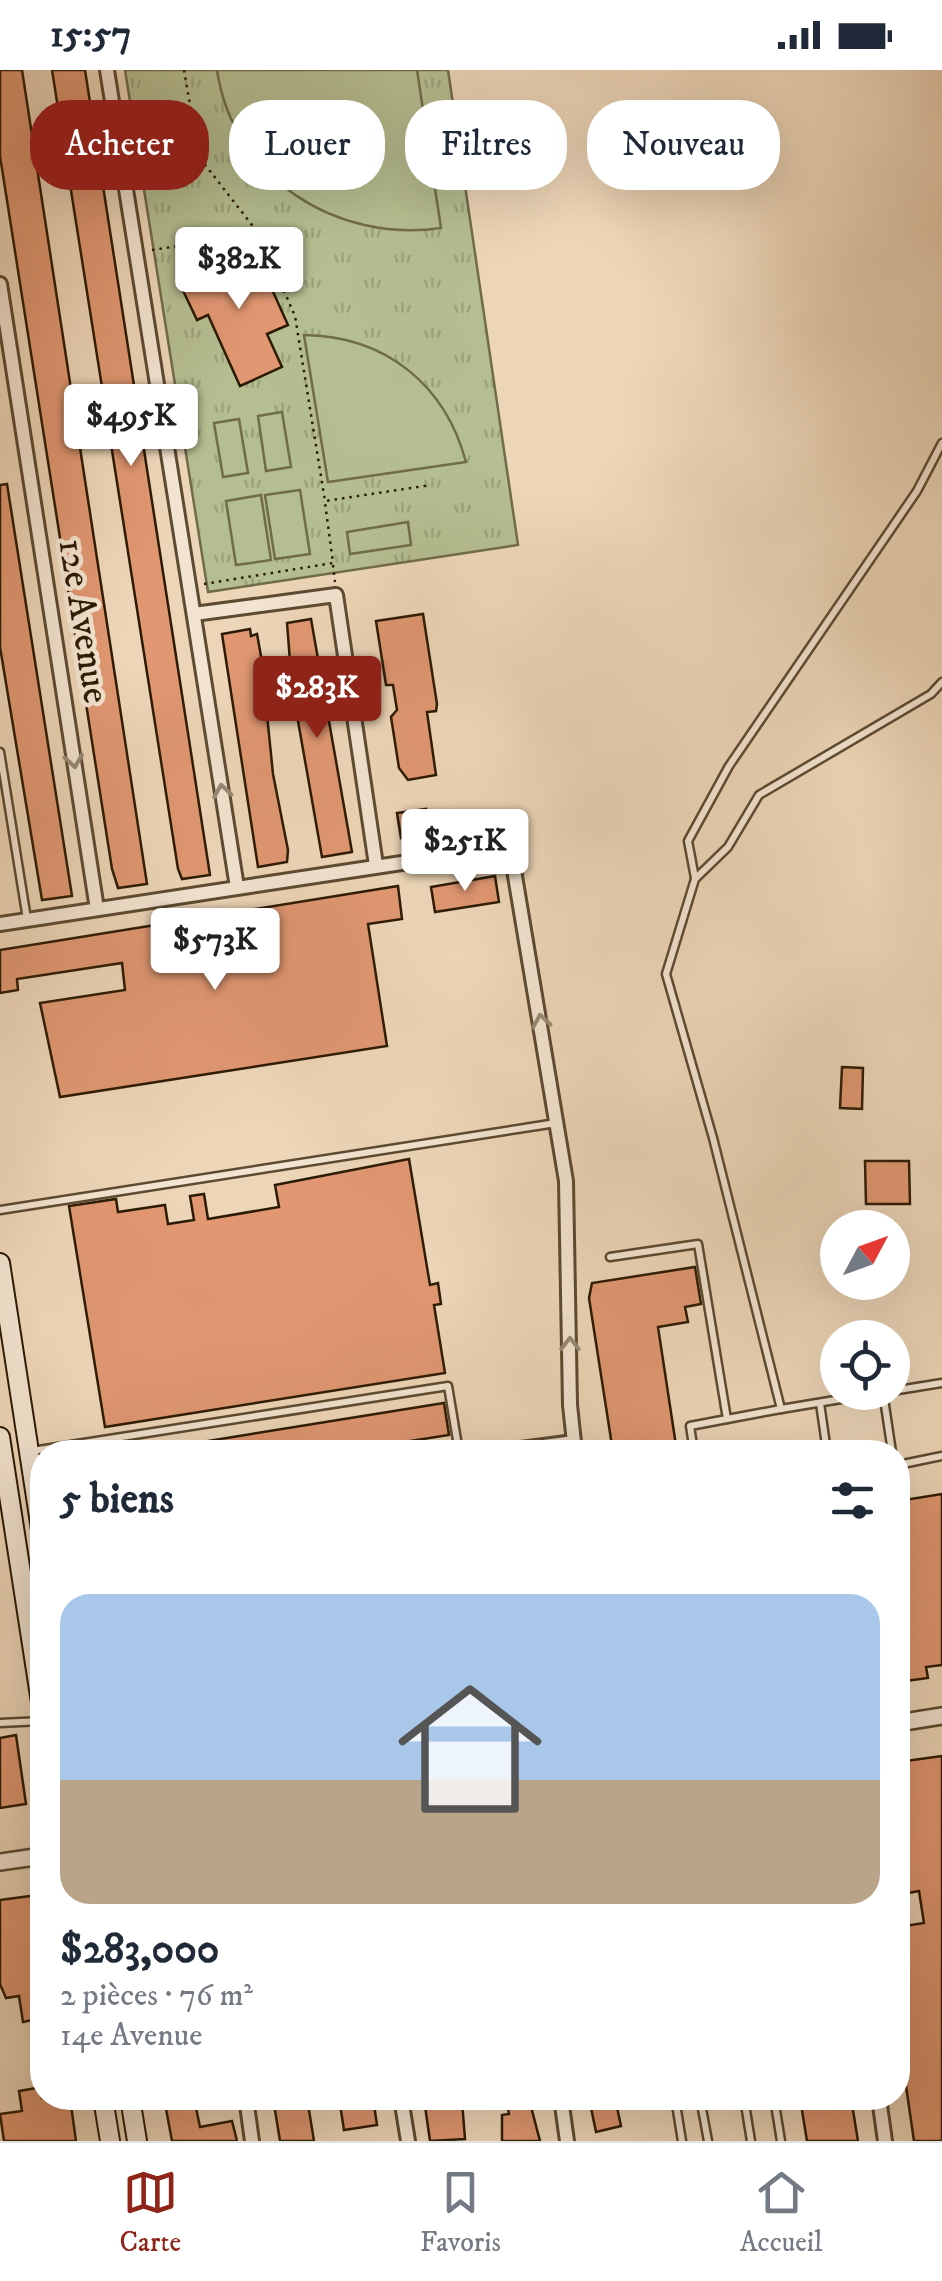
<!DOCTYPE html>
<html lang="fr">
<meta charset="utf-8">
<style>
body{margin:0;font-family:"IM FELL DW Pica",serif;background:#f6f6f7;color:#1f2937;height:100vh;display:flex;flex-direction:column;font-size:38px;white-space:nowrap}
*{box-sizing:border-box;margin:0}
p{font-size:32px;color:#747a83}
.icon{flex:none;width:55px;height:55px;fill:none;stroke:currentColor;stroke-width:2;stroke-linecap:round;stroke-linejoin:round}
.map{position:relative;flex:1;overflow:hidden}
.drawer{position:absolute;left:30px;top:1370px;width:880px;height:670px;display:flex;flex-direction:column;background:#fff;border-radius:40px;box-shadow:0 10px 40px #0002}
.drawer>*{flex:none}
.banner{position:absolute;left:30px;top:30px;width:882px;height:90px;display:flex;gap:20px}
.needle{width:65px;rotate:49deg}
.controls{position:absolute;left:820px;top:1140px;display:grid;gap:20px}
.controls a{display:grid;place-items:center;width:90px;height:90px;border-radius:50%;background:#fff;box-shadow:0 10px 40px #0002;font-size:50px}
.price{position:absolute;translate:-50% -85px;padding:0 22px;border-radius:10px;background:#fff;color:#222;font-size:32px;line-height:65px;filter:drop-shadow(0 2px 5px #0008)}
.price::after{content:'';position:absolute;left:50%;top:60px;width:30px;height:22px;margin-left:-15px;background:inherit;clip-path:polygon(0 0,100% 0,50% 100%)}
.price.selected{background:#8f2418;color:#fff}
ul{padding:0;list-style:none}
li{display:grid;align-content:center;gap:20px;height:530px;padding:0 30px}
li span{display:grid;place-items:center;height:310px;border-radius:30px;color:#555}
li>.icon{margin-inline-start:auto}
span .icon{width:180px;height:180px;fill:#fffc;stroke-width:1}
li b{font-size:42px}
h2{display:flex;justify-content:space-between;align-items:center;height:120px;padding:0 30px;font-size:42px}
.tag{padding:0 35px;border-radius:40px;background:#fff;box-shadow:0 10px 40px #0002;font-size:35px;line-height:90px}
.tag.selected{background:#8f2418;color:#fff}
.status{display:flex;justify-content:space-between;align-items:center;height:70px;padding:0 50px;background:#fff;direction:ltr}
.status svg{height:28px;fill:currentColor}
.dock{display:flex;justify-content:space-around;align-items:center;height:140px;border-top:2px solid #e0e1e3;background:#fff;font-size:28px;color:#747a83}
.dock a{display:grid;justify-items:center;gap:5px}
.dock .selected{color:#8f2418}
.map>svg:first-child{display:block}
</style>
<div class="status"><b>15:57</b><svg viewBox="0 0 49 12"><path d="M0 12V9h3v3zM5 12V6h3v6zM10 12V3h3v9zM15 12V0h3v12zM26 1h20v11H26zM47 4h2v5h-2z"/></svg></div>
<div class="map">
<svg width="942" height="2071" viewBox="0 0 942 2071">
<defs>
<pattern id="grass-tufts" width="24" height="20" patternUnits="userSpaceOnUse" patternTransform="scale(2.5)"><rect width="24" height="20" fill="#b5be91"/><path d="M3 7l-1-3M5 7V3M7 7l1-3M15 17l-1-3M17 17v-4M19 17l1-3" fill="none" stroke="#9ca37b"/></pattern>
</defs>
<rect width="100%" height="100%" fill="#edd6b8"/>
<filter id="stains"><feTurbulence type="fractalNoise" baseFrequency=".002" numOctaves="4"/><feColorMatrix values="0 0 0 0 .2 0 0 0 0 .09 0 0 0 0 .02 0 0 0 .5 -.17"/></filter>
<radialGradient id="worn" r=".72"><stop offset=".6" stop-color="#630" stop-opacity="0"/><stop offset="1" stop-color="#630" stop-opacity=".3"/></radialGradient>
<!-- grass -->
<path fill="url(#grass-tufts)" stroke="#706c4a" stroke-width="2.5" d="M125 0H448L518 475 208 522Z"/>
<!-- pitch -->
<g fill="#b5be91" stroke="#706c4a" stroke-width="2.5">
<path d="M217 0H417L441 158C337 173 233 109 217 0Z"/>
<path d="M304 265C385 266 445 314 466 392L328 412Z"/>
<path d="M282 342 291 397 266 401 258 346Z"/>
<path d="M239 349 248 403 223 407 214 353Z"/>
<path d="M300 420 310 484 275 489 265 425Z"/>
<path d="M261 425 271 490 236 495 226 431Z"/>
<path d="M408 452 411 475 350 484 347 462Z"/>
</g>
<!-- building -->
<g fill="#e09772" stroke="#2c1b04" stroke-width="2.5">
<path d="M0 0H22L147 814 118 818 112 799 0 86Z"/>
<path d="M52 0H85L210 805 182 809 178 799Z"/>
<path d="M253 177 288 255 267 264 282 297 240 316 208 245 197 250 178 210Z"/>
<path d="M7 414 72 826 42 830 0 577V415Z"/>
<path d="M423 544 437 634 436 641 427 642 436 705 408 710 399 698 391 647 397 640 393 615H386L376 551Z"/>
<path d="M311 549 352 782 322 787 292 617 287 553Z"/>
<path d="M250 559 251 566 257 564 261 586 273 704 288 780 287 792 258 797 222 564Z"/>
<path d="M426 739 430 764 401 768 397 743Z"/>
<path d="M495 806 499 832 435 842 431 817Z"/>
<path d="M398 816 402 849 368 854 387 976 60 1027 40 933 125 920 122 893 17 909 18 920 0 923V880Z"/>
<path d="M842 997 863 998 862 1039 840 1038Z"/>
<path d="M409 1089 430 1215 438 1213 441 1234 434 1235 445 1303 105 1357 69 1136 116 1129 118 1142 165 1135 168 1154 194 1150 190 1126 204 1124 208 1149 279 1137 275 1115Z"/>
<path d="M865 1091H909L910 1134H866Z"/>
<path d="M695 1197 701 1234 685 1237 688 1252 658 1257 677 1382H613L589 1228 592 1213Z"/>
<path d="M444 1333 449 1365 340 1382H178L177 1376Z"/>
<path d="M942 1424V1595L926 1597 928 1608 898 1612V1431Z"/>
<path d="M16 1665 26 1734 0 1738V1668Z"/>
<path d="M942 1686V2071H914L898 1961V1857L924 1853 919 1821 898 1825V1692Z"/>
<path d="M38 1825 42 1846V1948L23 1952 19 1926 6 1928 0 1914V1830Z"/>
<path d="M42 2017V2028H70L76 2071H4L0 2044 22 2041 19 2021Z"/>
<path d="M164 2028H194L200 2057 232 2051 237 2071H172Z"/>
<path d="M273 2028H307L314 2071H280Z"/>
<path d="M339 2028H373L377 2055 344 2060Z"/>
<path d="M456 2028 462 2031 465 2069 430 2071 425 2036 428 2031Z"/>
<path d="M589 2028H615L621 2056 596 2062Z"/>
<path d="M800 2028H851L858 2071H807Z"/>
<path d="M529 2029 540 2071H502V2045L509 2044 507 2032Z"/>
</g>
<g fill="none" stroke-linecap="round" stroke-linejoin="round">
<defs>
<g id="service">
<path d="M0 682 27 849"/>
<path d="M695 808 688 771 729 696 917 421 942 373"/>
<path d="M0 1140 556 1053"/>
<path d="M610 1187 698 1174 727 1349 690 1356 694 1382"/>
<path d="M892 1321 942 1313"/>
<path d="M883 1322 781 1339 713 1068 666 904 695 809 728 777 759 725 931 624 942 612"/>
<path d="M883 1322 892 1382"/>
<path d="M820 1333 827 1382"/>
<path d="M727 1349 781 1339"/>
<path d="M32 1381 448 1316 459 1382"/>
<path d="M898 1395 942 1386"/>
<path d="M0 1653 42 1651"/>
<path d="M675 2028 682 2071"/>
<path d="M700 2028 708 2071"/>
<path d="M744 2028 751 2071"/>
<path d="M774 2028 781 2071"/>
</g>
<g id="minor">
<path d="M107 0 237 817"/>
<path d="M0 214 97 839"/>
<path d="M194 544 336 525 376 795"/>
<path d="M0 854 494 779 511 782 566 1111 570 1335 575 1382"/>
<path d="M498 1382 574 1372"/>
<path d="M246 2028 252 2071"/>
<path d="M401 2028 408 2071"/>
<path d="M561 2028 567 2071"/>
<path d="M879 2028 885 2071"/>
</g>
<g id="tertiary">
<path d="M898 1653 942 1646"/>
<path d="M0 1792 42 1786"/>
</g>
<g id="secondary">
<path d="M0 1193 42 1466"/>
<path d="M0 1367 42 1639"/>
<path d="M103 2028 110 2071"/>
<path d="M130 2028 137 2071"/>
</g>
</defs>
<!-- service casing -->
<use href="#service" stroke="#5c4a31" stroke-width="11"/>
<!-- minor casing -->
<use href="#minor" stroke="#5c4a31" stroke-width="18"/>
<!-- tertiary casing -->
<use href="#tertiary" stroke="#5c4a31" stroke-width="20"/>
<!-- secondary casing -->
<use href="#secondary" stroke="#2c1b04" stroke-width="22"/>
<!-- path -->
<g stroke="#2c1b04" stroke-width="2.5" stroke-dasharray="2.5 5" stroke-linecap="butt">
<path d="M184 0 199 87 259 164 295 246 325 431 431 415"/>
<path d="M139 96 199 87"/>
<path d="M212 173 221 191"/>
<path d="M152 180 257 164"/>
<path d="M333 495 335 512"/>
<path d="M204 514 333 493 325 433"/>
</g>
<!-- service -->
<use href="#service" stroke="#f3e4d1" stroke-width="6"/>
<!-- minor -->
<use href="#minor" stroke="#f3e4d1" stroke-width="12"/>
<!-- tertiary -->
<use href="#tertiary" stroke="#f3e4d1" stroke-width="15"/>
<!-- secondary -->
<use href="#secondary" stroke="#f3e4d1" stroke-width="18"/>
</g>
<!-- one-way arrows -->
<defs><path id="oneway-chevron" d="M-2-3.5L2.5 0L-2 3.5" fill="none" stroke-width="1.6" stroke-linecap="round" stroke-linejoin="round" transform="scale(2.5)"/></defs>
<g stroke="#998a75">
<use href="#oneway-chevron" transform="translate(74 691) rotate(81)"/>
<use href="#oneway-chevron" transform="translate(222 721) rotate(-99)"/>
<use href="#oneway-chevron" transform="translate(541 951) rotate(-99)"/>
<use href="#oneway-chevron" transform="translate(570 1274) rotate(-90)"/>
</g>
<g text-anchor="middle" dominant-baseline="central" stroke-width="9" stroke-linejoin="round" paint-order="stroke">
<!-- street labels -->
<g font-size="38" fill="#2c1b04" stroke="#f3e4d1">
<text transform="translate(83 551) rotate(81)">12e Avenue</text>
</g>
</g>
<rect width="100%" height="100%" filter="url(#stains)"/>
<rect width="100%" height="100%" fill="url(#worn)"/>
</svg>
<div class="controls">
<a><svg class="needle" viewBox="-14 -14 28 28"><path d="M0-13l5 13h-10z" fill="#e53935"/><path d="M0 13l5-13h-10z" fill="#747a83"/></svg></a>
<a><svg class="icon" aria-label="locate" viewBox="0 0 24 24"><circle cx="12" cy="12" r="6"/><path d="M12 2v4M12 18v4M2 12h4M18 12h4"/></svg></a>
</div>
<b class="price" style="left:239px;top:242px">$382K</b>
<b class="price" style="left:131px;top:399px">$495K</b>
<b class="price selected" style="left:317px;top:671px">$283K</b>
<b class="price" style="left:465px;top:824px">$251K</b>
<b class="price" style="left:215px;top:923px">$573K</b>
<div class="banner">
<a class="tag selected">Acheter</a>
<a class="tag">Louer</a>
<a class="tag">Filtres</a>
<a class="tag">Nouveau</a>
</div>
<section class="drawer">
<h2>5 biens<svg class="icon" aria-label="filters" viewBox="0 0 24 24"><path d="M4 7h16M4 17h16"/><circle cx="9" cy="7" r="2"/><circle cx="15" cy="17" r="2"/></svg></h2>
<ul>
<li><span style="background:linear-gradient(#a9c7e8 60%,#b9a48a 0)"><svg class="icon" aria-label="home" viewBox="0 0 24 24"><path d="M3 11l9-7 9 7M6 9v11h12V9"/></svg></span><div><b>$283,000</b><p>2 pièces · 76 m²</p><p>14e Avenue</p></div></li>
</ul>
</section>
</div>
<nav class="dock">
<a class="selected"><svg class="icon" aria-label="map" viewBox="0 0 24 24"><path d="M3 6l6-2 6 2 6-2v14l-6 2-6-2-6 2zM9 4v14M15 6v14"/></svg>Carte</a>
<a><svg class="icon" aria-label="saved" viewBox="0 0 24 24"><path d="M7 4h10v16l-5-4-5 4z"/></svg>Favoris</a>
<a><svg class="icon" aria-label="home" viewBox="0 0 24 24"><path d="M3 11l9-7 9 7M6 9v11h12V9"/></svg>Accueil</a>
</nav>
